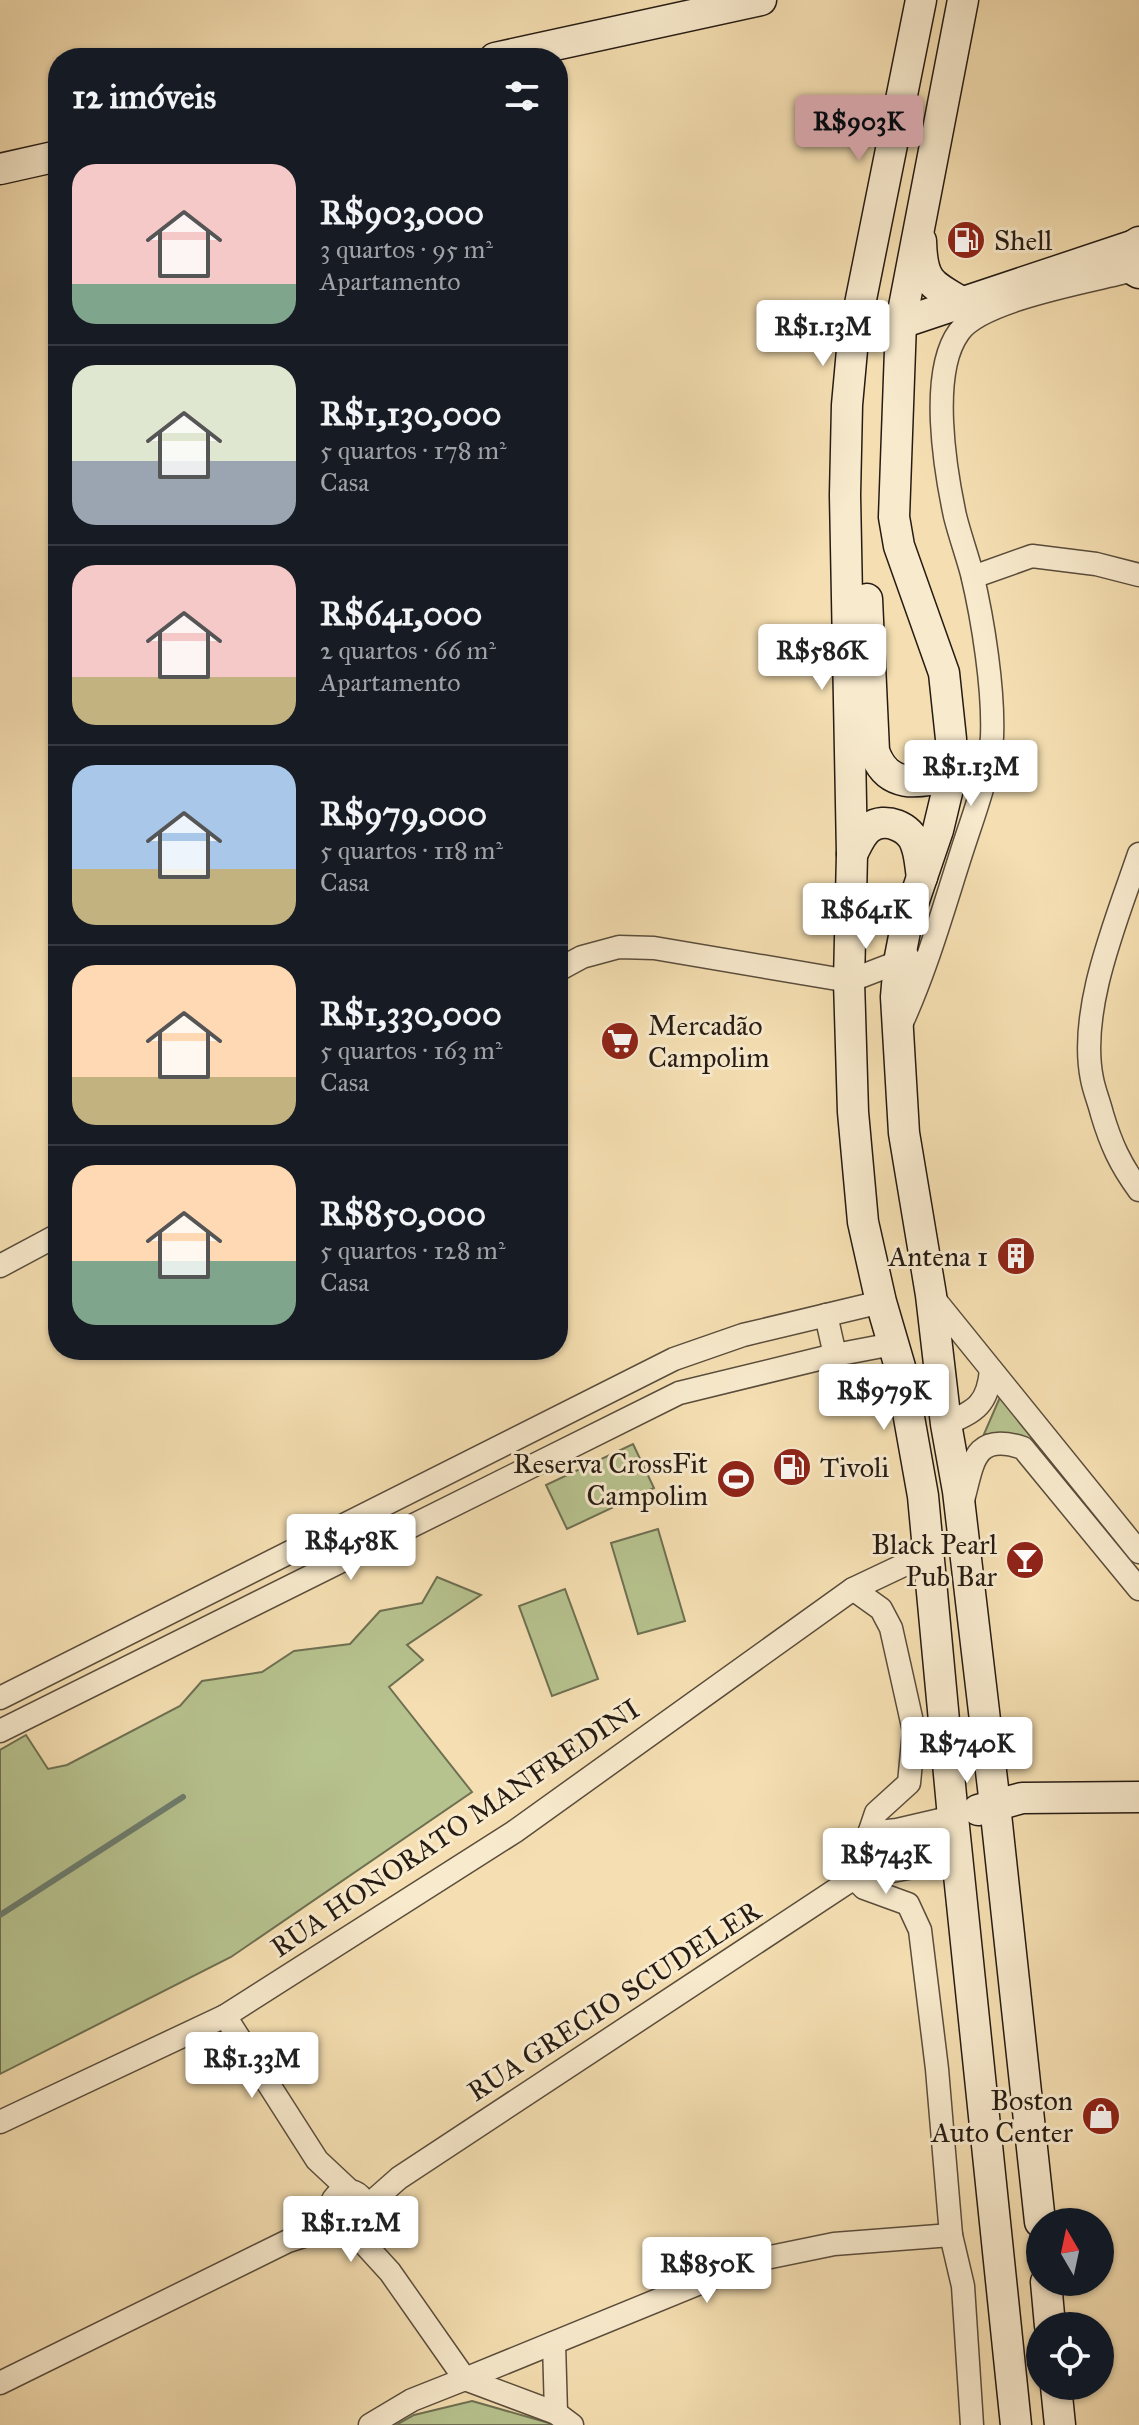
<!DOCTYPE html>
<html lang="pt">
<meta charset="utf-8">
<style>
body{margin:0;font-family:"IM FELL Great Primer",serif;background:#242831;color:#f1f3f6;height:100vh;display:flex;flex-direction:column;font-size:30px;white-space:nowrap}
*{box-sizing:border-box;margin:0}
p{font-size:26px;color:#9ea1a6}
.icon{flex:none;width:44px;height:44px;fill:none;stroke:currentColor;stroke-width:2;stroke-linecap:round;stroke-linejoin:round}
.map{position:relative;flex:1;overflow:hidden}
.sheet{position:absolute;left:48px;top:48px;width:520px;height:1312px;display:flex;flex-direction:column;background:#171b24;border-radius:32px;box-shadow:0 2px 6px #0004}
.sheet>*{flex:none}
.needle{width:52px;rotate:351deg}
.tools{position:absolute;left:1026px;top:2208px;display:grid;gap:16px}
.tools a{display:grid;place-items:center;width:88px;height:88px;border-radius:50%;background:#171b24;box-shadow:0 2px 6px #0004;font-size:40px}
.price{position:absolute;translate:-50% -68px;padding:0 18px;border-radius:8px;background:#fff;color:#222;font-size:26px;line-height:52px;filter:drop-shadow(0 2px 4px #0008)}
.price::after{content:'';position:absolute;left:50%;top:48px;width:24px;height:18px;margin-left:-12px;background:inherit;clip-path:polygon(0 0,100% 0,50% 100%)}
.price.selected{background:#c59692;color:#111}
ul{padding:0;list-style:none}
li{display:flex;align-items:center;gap:24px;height:200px;padding:0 24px}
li+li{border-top:2px solid #363941}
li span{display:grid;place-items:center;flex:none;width:224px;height:160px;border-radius:24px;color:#555}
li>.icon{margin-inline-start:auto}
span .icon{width:96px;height:96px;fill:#fffc;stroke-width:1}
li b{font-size:34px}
h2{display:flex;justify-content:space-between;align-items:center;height:96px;padding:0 24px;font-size:34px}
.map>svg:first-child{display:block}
</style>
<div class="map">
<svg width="1139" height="2425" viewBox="0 0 1139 2425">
<rect width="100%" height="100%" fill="#f5dfb2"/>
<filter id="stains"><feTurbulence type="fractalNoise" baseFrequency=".0025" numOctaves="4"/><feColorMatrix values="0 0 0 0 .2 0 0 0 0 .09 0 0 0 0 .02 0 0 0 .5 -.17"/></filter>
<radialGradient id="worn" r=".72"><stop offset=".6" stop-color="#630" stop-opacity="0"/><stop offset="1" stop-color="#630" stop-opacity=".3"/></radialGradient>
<!-- green -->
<g fill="#b7c38f" stroke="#6e7052" stroke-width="2">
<path d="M1001 1395 1111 1533 1103 1535 1007 1435 984 1434Z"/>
<path d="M633 1444 654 1488 567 1529 546 1485Z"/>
<path d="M658 1529 685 1621 638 1634 611 1543Z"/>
<path d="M437 1577 481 1595 407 1645 423 1660 389 1687 472 1792 231 1957 0 2074V1750L26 1735 48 1769 67 1765 180 1706 202 1681 262 1672 294 1651 350 1644 380 1611 422 1603Z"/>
<path d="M565 1589 598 1679 552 1696 519 1606Z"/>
<path d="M472 2401 556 2425H396L414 2415Z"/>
</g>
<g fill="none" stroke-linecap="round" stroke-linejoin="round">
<!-- stream -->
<path stroke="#6d7d6e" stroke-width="6" d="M0 1915 183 1797"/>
<defs>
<g id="street">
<path d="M973 577 1032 556 1096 564 1139 575"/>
<path d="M1139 854C1117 919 1078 1010 1092 1079 1094 1090 1099 1102 1102 1114 1111 1144 1120 1164 1139 1190"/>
<path d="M558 970 582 957 619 947 654 948 849 981 909 958"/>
<path d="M898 1031C925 974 942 913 961 854 973 816 989 777 992 737 994 690 983 620 972 574 967 555 960 536 955 516 945 469 929 373 959 332 982 299 1093 281 1134 270"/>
<path d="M0 1266 58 1235"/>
<path d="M931 1295 1139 1552"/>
<path d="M826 1315 835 1355"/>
<path d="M946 1424C976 1411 988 1404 991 1370"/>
<path d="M962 1504C973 1465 972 1431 1023 1448L1139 1589"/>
<path d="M853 1589 881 1609 891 1628 914 1731 909 1783 876 1813 854 1878 864 1888 908 1904 920 1930 937 2069 951 2235 963 2286 972 2425"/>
<path d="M0 1698 674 1359 743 1335 881 1302"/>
<path d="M0 1731 679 1393 835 1355 893 1344"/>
<path d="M869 1833 897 1830 953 1817"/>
<path d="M225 2016 317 2160 349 2190"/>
<path d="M0 2122 225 2016 514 1832 853 1589 927 1554"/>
<circle cx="348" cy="2208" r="17"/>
<path d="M365 2208 399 2178 854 1878 957 1859"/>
<path d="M347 2225 390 2272 465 2379 756 2260 834 2244 951 2235"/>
<path d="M554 2343 556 2413"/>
<path d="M0 2383 288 2241 341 2224"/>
<path d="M370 2425 412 2400 465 2379 556 2413 572 2425"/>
</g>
<g id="secondary">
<path d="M921 0 853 339 847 405 845 495 852 854 849 981 853 1112 863 1222 881 1302 900 1367 923 1496 953 1817 1016 2425"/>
<path d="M963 0 901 322 894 517 899 546 944 673 951 739 949 784 938 830 907 921 899 962 896 997 904 1133 931 1295 946 1424 958 1491 995 1805 1040 2222"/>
<path d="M495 58 761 0"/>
<path d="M0 169 58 156"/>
<path d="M921 241C922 281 930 284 963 303"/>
<path d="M1139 242C1124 250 1124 266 1139 273"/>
<path d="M853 339 1132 246"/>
<path d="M867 599 874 751C887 789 918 784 951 775"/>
<path d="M852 854C857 845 861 834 869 828 885 816 911 827 916 845 920 855 920 866 922 877"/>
<path d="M978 1810 1022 1798 1139 1797"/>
<path d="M1046 2282 1050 2326"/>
<path d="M1056 2386 1060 2425"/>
</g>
</defs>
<!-- street casing -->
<use href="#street" stroke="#5a4d3c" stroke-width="25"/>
<!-- secondary casing -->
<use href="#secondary" stroke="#261c14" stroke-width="33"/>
<!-- street -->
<use href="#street" stroke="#f8eacd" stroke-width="22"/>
<!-- secondary -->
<use href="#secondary" stroke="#f8eacd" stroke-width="30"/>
</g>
<!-- icons -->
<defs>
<symbol id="fuel-disc" viewBox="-11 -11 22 22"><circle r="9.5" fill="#8f2418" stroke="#f8eacd"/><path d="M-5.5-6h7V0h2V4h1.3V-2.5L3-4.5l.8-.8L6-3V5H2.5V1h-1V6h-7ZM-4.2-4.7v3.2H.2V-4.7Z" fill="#fff"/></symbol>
<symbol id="supermarket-disc" viewBox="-11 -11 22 22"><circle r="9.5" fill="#8f2418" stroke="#f8eacd"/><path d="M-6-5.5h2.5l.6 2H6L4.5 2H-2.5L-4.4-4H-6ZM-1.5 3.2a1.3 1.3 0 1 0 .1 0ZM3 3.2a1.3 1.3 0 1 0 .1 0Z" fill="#fff"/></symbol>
<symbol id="building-disc" viewBox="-11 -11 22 22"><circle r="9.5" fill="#8f2418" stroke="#f8eacd"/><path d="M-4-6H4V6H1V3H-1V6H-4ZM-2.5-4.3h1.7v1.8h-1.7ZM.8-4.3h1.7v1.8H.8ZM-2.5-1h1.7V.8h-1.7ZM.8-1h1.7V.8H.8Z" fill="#fff"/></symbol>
<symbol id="stadium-disc" viewBox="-11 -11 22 22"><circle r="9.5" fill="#8f2418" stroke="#f8eacd"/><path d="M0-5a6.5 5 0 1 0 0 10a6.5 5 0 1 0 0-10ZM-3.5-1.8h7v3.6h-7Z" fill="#fff"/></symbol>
<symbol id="bar-disc" viewBox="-11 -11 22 22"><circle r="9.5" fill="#8f2418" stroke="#f8eacd"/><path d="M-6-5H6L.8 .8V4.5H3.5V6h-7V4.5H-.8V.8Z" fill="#fff"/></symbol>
<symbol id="shop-disc" viewBox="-11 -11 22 22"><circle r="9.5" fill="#8f2418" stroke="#f8eacd"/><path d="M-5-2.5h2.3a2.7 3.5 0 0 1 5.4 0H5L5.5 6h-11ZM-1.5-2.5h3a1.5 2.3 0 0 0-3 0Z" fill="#fff"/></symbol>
</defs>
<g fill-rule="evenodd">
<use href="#fuel-disc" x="944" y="218" width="44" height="44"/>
<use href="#supermarket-disc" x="598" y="1019" width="44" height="44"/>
<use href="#building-disc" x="994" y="1234" width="44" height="44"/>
<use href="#fuel-disc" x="770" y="1445" width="44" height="44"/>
<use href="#stadium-disc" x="714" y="1457" width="44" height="44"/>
<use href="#bar-disc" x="1003" y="1538" width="44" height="44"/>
<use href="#shop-disc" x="1079" y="2094" width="44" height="44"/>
</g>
<g text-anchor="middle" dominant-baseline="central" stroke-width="6" stroke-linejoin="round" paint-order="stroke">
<!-- poi labels -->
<g font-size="28" fill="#261c14" stroke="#f8eacd" text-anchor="end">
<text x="994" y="240" text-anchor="start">Shell</text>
<text x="648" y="1025" text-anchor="start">Mercadão<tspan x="648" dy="32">Campolim</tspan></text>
<text x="988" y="1256">Antena 1</text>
<text x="708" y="1463">Reserva CrossFit<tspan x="708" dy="32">Campolim</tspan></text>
<text x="820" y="1467" text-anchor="start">Tivoli</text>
<text x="997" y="1544">Black Pearl<tspan x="997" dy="32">Pub Bar</tspan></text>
<text x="1073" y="2100">Boston<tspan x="1073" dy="32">Auto Center</tspan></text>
</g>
<!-- street labels -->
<g font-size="28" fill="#261c14" stroke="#f8eacd">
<text transform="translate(455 1828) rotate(-34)">RUA HONORATO MANFREDINI</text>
<text transform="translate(614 2001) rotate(-33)">RUA GRECIO SCUDELER</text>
</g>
</g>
<rect width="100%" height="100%" filter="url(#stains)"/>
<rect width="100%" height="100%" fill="url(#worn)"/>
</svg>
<div class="tools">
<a><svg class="needle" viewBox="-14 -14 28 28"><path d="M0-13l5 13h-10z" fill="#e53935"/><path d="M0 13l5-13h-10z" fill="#9ea1a6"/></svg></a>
<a><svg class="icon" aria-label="locate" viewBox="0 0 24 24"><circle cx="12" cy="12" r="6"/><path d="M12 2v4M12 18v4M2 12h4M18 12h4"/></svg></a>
</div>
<b class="price selected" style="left:859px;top:163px">R$903K</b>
<b class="price" style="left:823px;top:368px">R$1.13M</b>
<b class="price" style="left:822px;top:692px">R$586K</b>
<b class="price" style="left:971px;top:808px">R$1.13M</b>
<b class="price" style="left:866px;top:951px">R$641K</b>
<b class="price" style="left:884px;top:1432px">R$979K</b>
<b class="price" style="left:351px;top:1582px">R$458K</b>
<b class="price" style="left:967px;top:1785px">R$740K</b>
<b class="price" style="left:886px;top:1896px">R$743K</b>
<b class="price" style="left:252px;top:2100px">R$1.33M</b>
<b class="price" style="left:351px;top:2264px">R$1.12M</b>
<b class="price" style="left:707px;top:2305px">R$850K</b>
<section class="sheet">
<h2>12 imóveis<svg class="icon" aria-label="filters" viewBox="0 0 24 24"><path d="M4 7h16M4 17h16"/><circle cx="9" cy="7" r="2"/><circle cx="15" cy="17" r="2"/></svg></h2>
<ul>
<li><span style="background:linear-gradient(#f6c9c9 75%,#7fa58c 0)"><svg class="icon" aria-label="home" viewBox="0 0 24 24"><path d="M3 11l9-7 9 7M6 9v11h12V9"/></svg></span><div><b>R$903,000</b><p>3 quartos · 95 m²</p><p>Apartamento</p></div></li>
<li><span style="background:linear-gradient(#dfe7d0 60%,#9aa5b1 0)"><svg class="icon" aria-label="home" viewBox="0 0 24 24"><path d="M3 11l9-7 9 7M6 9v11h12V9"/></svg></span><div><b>R$1,130,000</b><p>5 quartos · 178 m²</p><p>Casa</p></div></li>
<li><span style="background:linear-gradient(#f6c9c9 70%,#c2b280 0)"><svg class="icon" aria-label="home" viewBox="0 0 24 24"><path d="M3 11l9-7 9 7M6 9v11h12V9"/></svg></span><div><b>R$641,000</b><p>2 quartos · 66 m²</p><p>Apartamento</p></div></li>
<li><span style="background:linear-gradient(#a9c7e8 65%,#c2b280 0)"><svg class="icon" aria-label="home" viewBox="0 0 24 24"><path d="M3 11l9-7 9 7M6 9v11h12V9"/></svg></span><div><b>R$979,000</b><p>5 quartos · 118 m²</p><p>Casa</p></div></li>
<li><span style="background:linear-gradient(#ffd9b3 70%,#c2b280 0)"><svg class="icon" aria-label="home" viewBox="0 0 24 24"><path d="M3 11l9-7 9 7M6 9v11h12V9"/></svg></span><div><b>R$1,330,000</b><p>5 quartos · 163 m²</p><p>Casa</p></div></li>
<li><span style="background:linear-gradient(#ffd9b3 60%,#7fa58c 0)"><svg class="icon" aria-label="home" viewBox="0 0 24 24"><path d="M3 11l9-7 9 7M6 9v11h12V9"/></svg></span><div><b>R$850,000</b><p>5 quartos · 128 m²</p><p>Casa</p></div></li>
</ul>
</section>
</div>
